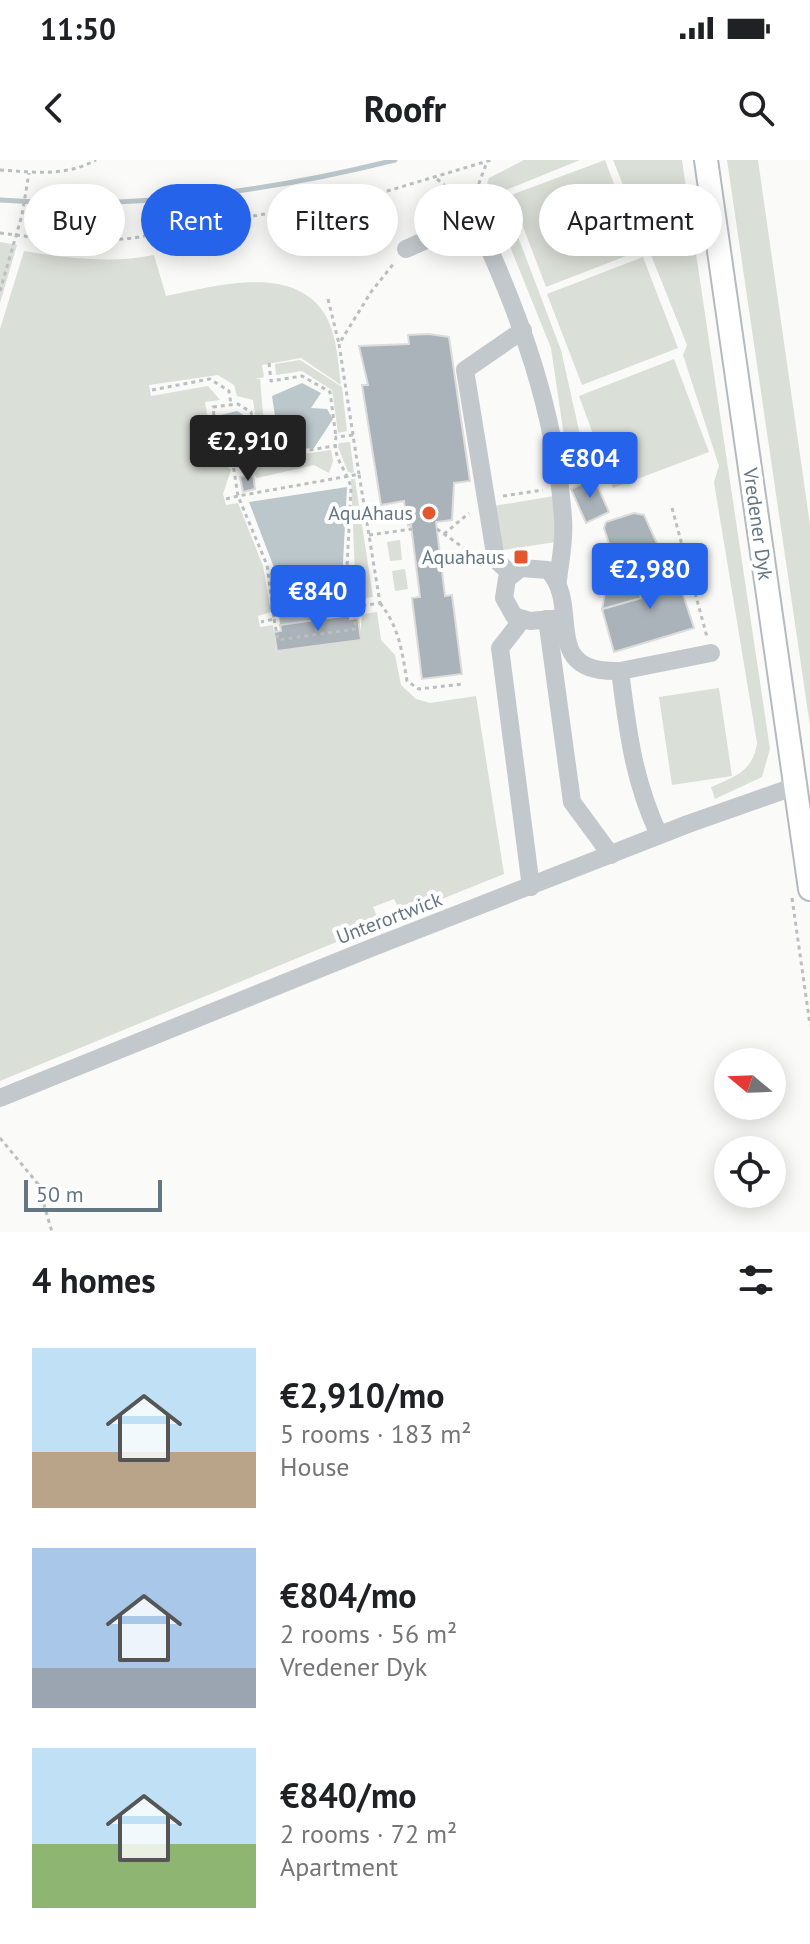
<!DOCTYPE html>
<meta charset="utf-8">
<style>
body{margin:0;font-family:"PT Sans",sans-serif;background:#f2f2f2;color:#202124;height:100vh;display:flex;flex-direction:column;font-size:30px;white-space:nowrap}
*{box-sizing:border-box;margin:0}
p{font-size:26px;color:#757577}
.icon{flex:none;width:44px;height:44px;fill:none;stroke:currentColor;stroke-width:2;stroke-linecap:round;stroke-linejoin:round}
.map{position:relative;height:1072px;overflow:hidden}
.sheet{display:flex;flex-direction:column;background:#fff;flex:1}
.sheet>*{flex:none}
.top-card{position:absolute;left:24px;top:24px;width:762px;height:72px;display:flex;gap:16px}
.needle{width:52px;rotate:289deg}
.tools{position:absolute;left:714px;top:888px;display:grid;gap:16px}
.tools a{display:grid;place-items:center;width:72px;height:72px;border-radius:50%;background:#fff;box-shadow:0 4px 20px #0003;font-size:40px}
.scale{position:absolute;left:24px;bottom:20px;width:138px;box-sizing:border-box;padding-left:8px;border:4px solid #657683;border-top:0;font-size:22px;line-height:28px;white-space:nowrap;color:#657683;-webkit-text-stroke:6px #fff;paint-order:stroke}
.price{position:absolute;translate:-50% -68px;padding:0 18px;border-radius:8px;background:#2563eb;color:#fff;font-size:26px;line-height:52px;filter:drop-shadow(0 2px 4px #0008)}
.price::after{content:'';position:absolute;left:50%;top:48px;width:24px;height:18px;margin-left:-12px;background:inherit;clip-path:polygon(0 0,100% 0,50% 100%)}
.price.active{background:#222;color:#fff}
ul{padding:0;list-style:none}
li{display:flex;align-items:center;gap:24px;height:200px;padding:0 32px}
li span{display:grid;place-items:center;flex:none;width:224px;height:160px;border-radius:0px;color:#555}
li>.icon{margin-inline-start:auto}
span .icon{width:96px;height:96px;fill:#fffc;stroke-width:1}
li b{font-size:34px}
h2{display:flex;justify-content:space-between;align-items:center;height:96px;padding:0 32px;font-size:34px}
.pill{padding:0 28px;border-radius:36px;background:#fff;box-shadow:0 4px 20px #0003;font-size:28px;line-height:72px}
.pill.active{background:#2563eb;color:#fff}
.status{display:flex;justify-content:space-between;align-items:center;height:56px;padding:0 40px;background:#fff;direction:ltr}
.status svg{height:22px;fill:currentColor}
header{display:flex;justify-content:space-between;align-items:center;height:104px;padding:0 32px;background:#fff;font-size:36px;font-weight:700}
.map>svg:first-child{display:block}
</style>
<div class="status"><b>11:50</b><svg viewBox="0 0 49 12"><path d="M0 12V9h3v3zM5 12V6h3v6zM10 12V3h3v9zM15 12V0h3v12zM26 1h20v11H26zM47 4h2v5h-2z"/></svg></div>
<header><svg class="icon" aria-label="back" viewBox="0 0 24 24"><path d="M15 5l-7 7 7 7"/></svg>Roofr<svg class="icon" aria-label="search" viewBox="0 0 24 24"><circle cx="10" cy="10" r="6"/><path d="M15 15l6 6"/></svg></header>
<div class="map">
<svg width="810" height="1072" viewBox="0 0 810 1072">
<rect width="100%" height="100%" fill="#fafaf8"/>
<!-- green -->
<g fill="#dadfd7">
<path d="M524 0H580L501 32 561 190 586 302 569 310 551 188 486 27 489 18Z"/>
<path d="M605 0 639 91 546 127 511 35Z"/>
<path d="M613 0H682L770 589 762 617 715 639 711 627C735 617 753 611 757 583L714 322 719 306 683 195 687 185Z"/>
<path d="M727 0H758L810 365V566Z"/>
<path d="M0 82 17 85 0 143Z"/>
<path d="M24 91C68 98 109 104 154 95L166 136C212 127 292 103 324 153 337 173 338 202 341 225L301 198 262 205 264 217 255 219H260L267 299 331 290 333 301 329 313 314 305 257 318 253 313 260 289 253 240 237 236 234 225 218 215 149 225 151 236 208 226 220 240 205 242 214 294 231 310 223 334 226 345 238 343 263 406 271 452 258 456 260 467 273 465 276 492 360 479 362 454 377 452 381 480 395 495 401 525 416 539 430 543 476 536 504 714 402 755 394 739 373 747 380 764 0 921V169Z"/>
<path d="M643 97 678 188 582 225 547 134Z"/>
<path d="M674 199 709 292 613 328 579 236Z"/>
<path d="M300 200 342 227 347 271 338 273 332 230 302 211 276 215 275 204Z"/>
<path d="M350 282 354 312 352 313 348 312 338 287 339 283Z"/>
<path d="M351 319H355L373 437 356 439Z"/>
<path d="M554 336 556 382 503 390 494 346Z"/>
<path d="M400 380 402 400 390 401 387 382Z"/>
<path d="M405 409 408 429 395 431 392 411Z"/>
<path d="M719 528 732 616 672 625 659 537Z"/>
</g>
<!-- water -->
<g fill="#bbc7cb">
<path d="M302 223 321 233 311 248 327 249 333 259 314 288 297 289 295 272 276 263 272 236Z"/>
<path d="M237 251 250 259 253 286 227 290 217 256Z"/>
<path d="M347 327 343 403 350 455 280 465 273 405 249 342Z"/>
</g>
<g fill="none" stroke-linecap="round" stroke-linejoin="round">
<!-- stream -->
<path stroke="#bbc7cb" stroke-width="5" d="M0 40C132 50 267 32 395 0"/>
</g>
<!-- building -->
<g fill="#aab3b9" stroke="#dcdcda" stroke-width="2">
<path d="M429 174 449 177 470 321 454 323 452 360 436 362 445 436 452 435 462 514 422 519 412 438 420 437 411 365 408 366 404 341 381 345 362 225H368L359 186 409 184 408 175Z"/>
<path d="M253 314 255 329 243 332 240 317Z"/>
<path d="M594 318 609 352 586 363 571 329Z"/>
<path d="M634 353 644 355 660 390 658 396 648 398 652 411 620 421 615 419 612 409H600L595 393 598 388 609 384 604 368 606 362Z"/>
<path d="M673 404 694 468 614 492 602 449 641 438 634 416Z"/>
<path d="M634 416 641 438 602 449 605 434 632 425 630 418Z"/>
<path d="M350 455V459L358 458 361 480 277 491 274 472 281 471 280 465Z"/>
</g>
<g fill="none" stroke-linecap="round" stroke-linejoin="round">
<defs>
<path id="major" d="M706 0 810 729"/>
</defs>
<!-- major casing -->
<use href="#major" stroke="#b5babe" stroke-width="26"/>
<!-- path -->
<g stroke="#bbbfc2" stroke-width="3" stroke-dasharray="4 4" stroke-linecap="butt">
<path d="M0 10C33 12 65 17 96 0"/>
<path d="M437 19 465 42"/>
<path d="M473 39 487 2"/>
<path d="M0 73 79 83 134 78 384 32 491 0"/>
<path d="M0 131 22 55 29 13"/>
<path d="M328 139 339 184"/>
<path d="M269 203 271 221 302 216 330 232 336 277"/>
<path d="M152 230 210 219 229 231 231 245"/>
<path d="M353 275 339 184 371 132 395 102"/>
<path d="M278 295 334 286"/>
<path d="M233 304 246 302 257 288 251 252 238 244 213 247 218 291 233 304 238 336 267 405 274 459 261 462"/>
<path d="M503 336 543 330"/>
<path d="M226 339 238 336 349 316 359 314 380 443 353 447 347 407 351 328C347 309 332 299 336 277L353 275 359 314"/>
<path d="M672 348 707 477"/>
<path d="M437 369 478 398"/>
<path d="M444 374 469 353"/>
<path d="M369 375 412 369"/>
<path d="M380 443C399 467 402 491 407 521L419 529 463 524"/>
<path d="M274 459 278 480 356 469 353 447"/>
<path d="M792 738 810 865"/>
<path d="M0 978 38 1024 52 1072"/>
</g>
<!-- minor -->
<g stroke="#c3c8cc" stroke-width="18">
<path d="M406 89 475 58C520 153 556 253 563 359 565 379 560 401 558 420"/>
<path d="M511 414 496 400 465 210 523 170"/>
<path d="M563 458 530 461 514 456 504 438 507 419 521 408 548 410C583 446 538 514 620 511 628 572 633 619 659 675"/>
<path d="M547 459 572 642 611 695"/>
<path d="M522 460 500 488 531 727"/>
<path d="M620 511 711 493"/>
<path d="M0 938 371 788 688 664 796 626"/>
</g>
<!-- major -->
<use href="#major" stroke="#fff" stroke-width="22"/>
</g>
<!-- markers -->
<g fill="#e4572e" stroke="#fff" stroke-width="3">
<circle cx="429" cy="353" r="8"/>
<rect x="513" y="389" width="16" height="16" rx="4"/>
</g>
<g text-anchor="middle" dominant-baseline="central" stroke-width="8" stroke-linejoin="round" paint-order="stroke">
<!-- poi labels -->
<g font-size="20" fill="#657683" stroke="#fff" text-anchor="end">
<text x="413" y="353">AquAhaus</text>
<text x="505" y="397">Aquahaus</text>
</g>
<!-- street labels -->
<g font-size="20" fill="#657683" stroke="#fff">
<text transform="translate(758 364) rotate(82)">Vredener Dyk</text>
<text transform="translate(389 758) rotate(-21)">Unterortwick</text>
</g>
</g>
</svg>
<div class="tools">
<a><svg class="needle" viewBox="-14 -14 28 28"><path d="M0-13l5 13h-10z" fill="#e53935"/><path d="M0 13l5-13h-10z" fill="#757577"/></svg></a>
<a><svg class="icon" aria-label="locate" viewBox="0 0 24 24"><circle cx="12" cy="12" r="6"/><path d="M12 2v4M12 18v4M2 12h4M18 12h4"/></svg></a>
</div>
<div class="scale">50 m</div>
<b class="price active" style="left:248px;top:323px">€2,910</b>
<b class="price" style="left:590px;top:340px">€804</b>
<b class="price" style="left:650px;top:451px">€2,980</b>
<b class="price" style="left:318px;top:473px">€840</b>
<div class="top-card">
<a class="pill">Buy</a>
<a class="pill active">Rent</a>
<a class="pill">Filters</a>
<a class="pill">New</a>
<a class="pill">Apartment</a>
</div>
</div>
<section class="sheet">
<h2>4 homes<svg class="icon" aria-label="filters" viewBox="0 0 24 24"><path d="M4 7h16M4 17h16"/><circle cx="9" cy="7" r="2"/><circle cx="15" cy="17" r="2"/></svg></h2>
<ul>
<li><span style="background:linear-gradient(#bfe0f5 65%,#b9a48a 0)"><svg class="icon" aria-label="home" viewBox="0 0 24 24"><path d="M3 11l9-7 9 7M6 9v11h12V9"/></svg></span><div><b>€2,910/mo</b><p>5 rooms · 183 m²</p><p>House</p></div></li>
<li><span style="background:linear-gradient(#a9c7e8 75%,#9aa5b1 0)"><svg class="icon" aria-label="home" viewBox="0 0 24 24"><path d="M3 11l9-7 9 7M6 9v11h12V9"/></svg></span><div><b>€804/mo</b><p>2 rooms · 56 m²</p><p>Vredener Dyk</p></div></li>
<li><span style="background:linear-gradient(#bfe0f5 60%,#8fb573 0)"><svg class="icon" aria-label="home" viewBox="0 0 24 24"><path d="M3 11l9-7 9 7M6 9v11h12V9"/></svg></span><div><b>€840/mo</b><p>2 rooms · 72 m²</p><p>Apartment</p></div></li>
</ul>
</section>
